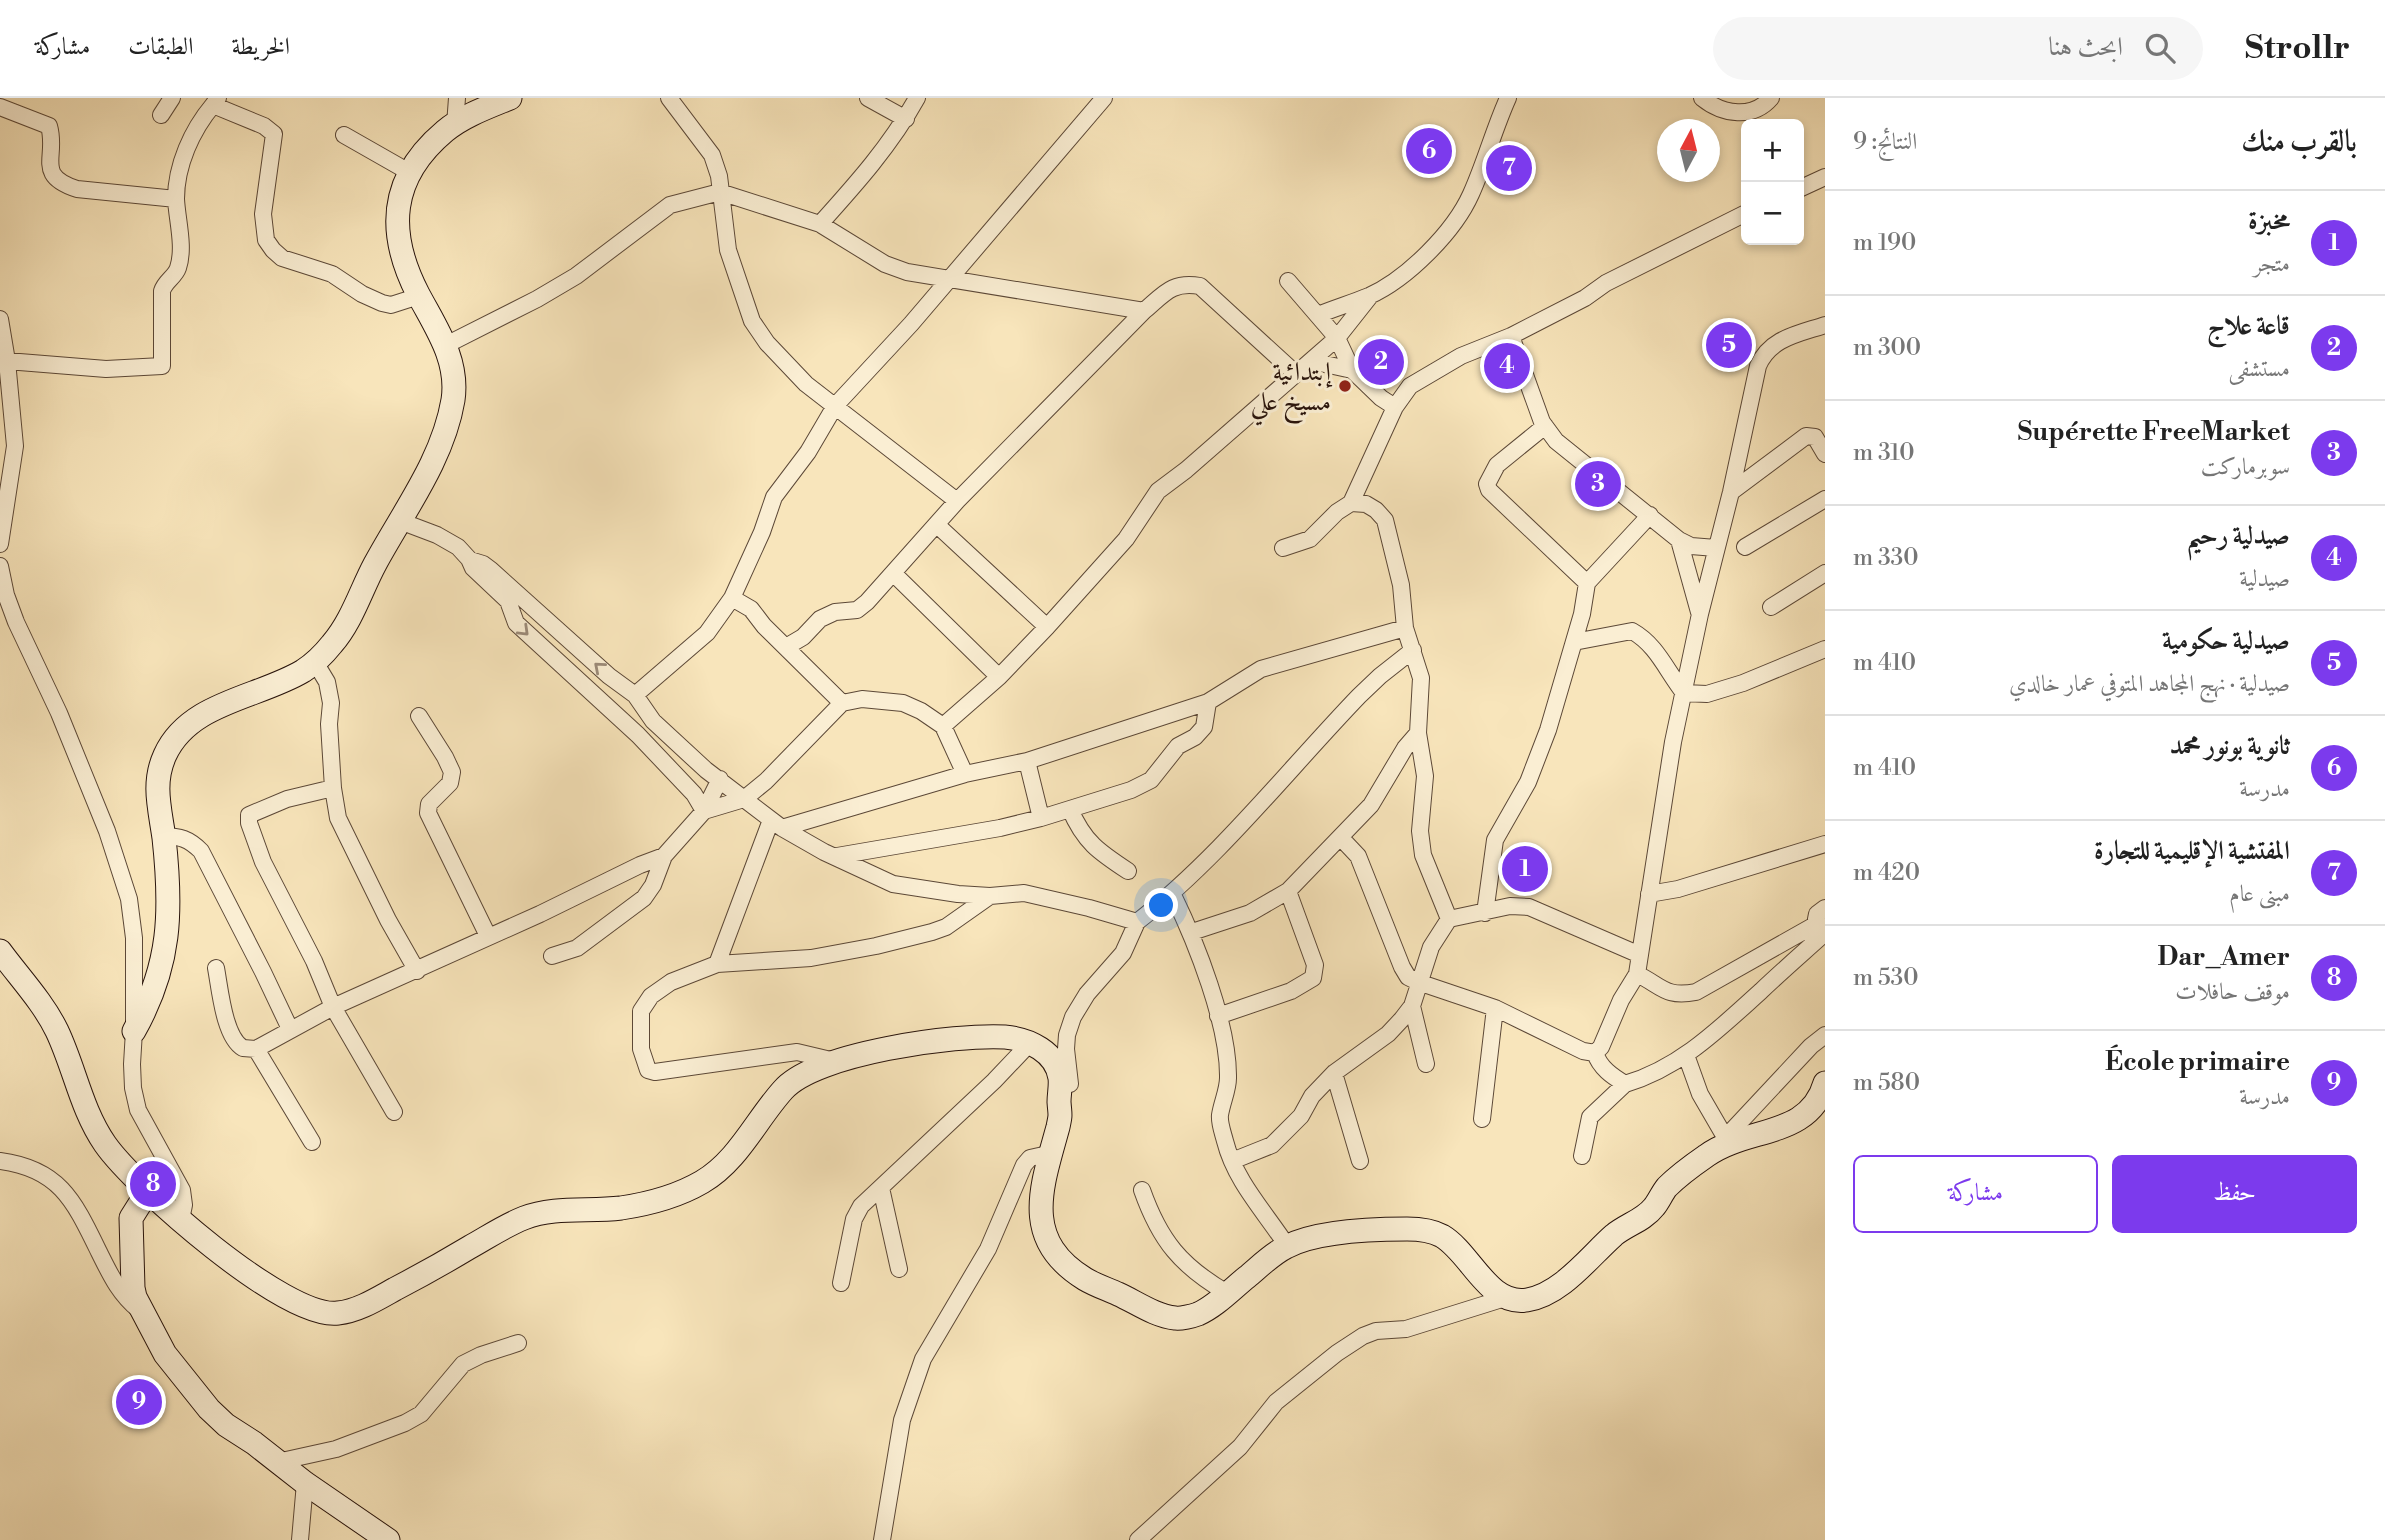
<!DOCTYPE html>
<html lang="ar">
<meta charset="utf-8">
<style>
:root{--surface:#fff;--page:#f6f6f6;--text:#222;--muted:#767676;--line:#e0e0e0;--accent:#7c3aed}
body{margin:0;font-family:"Libre Bodoni",Amiri,serif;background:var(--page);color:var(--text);direction:rtl}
.controls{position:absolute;right:21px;top:21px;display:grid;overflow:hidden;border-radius:10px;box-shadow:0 4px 10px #0003}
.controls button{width:63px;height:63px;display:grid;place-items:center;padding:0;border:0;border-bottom:2px solid var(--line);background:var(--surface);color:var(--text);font:35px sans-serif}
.compass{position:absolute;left:1657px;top:21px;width:63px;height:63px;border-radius:50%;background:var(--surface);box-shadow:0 4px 10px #0003;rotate:7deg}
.you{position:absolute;left:1162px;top:808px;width:24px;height:24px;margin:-18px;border:5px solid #fff;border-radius:50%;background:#1a73e8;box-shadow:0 0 0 10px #1a73e833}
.badge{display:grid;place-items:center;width:46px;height:46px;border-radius:50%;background:var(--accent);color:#fff;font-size:23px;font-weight:700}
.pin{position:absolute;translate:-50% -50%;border:4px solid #fff;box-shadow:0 2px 7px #0006}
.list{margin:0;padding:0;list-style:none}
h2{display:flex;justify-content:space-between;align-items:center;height:91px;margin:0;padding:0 28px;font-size:30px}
h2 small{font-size:23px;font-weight:400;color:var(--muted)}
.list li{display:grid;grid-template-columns:46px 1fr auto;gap:21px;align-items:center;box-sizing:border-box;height:105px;padding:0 28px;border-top:2px solid var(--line)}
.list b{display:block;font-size:26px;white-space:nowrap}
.list p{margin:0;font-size:23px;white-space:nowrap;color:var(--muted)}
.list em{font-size:23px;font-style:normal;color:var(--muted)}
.actions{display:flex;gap:14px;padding:21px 28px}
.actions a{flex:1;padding:16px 0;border:2px solid var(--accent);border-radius:10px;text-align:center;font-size:24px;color:var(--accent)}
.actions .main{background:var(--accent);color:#fff}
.icon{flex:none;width:38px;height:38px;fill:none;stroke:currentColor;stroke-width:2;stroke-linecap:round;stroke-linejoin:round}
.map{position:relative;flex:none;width:1825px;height:1442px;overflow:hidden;direction:ltr}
header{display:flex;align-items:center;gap:42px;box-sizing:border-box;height:98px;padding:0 35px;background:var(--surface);border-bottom:2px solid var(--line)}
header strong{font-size:33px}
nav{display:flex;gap:38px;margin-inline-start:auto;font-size:24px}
.search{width:490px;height:63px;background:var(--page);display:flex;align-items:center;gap:18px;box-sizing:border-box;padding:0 24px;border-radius:38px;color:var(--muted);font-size:26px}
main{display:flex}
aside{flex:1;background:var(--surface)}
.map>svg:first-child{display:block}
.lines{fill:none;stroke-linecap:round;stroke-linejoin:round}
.street-casing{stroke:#5c4837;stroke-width:18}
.secondary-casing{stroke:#28130b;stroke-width:25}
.street{stroke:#faeed3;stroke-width:16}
.secondary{stroke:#faeed3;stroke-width:23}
.oneway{stroke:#9c8b79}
.poi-dot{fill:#8f2418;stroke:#faeed3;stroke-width:2.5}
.labels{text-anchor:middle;stroke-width:6;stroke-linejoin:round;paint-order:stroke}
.poi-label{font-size:26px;fill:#28130b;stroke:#faeed3;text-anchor:end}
</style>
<header>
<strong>Strollr</strong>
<div class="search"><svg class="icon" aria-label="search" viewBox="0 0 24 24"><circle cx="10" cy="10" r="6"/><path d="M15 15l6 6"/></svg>ابحث هنا</div>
<nav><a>الخريطة</a><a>الطبقات</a><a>مشاركة</a></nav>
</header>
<main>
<aside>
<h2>بالقرب منك<small>النتائج: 9</small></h2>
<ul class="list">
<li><span class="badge">1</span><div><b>مخبزة</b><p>متجر</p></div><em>190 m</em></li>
<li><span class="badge">2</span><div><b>قاعة علاج</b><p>مستشفى</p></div><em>300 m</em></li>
<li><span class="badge">3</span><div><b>Supérette FreeMarket</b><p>سوبرماركت</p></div><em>310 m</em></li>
<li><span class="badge">4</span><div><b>صيدلية رحيم</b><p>صيدلية</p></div><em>330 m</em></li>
<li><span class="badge">5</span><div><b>صيدلية حكومية</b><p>صيدلية · نهج المجاهد المتوفي عمار خالدي</p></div><em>410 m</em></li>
<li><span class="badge">6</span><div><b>ثانوية بونور محمد</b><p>مدرسة</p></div><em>410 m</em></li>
<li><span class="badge">7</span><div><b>المفتشية الإقليمية للتجارة</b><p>مبنى عام</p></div><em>420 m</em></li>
<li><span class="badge">8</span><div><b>Dar_Amer</b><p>موقف حافلات</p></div><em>530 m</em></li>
<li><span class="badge">9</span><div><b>École primaire</b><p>مدرسة</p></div><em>580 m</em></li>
</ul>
<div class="actions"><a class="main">حفظ</a><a>مشاركة</a></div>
</aside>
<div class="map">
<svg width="1825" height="1442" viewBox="0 0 1825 1442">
<rect width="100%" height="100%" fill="#f8e5bb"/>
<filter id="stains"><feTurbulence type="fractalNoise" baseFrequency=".00286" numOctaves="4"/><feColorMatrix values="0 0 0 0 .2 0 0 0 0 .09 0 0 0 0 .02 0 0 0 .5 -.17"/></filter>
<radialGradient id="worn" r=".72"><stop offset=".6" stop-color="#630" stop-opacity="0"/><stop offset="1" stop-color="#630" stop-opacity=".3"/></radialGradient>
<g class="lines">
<g class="street-casing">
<path id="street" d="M218,0L213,7L264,28L274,36L263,116L266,142L273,152L282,160L332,176L362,196L382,205L391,207L419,198
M669,0L712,57L719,78L728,152L752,223L767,245L806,286L957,403
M868,0L906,21
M1702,0C1723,17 1753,21 1771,0
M0,9L49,28C58,59 34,77 77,91L176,101C176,67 192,32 213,7
M161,17L172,0
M455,27L457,0
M344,37L409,74
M1799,91L1825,79
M820,126C856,86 891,47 917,0
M1371,197L1337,240L1352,272L1381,300L1395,309L1410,288L1461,258L1511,238L1585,200L1606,185L1746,115
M1318,217C1335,210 1352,205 1369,198C1407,181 1454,134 1471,96C1485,65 1494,31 1508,0
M0,221L7,263L15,348L0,446
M1825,227C1798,236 1770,240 1758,268L1731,394L1700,516L1673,644L1637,876C1662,888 1665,900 1696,894L1813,828L1820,826L1825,829
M1511,238L1542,324L1556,343L1679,442L1691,448L1716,450
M446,247L537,201L576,178L670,107L720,94L820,126L885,166L907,174L1144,213
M7,263L106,271L162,268V193C165,183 175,179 178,170C185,149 177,122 176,101
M1311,263L1352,272
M1545,328L1497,367L1487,386L1489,392L1587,485
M1731,394L1806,338L1815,339L1825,356
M400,423L437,437L458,449L469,461L473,470L508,503L516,525L638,637L694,696L704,713L744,701L766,683L842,605L862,601L903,605L921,613L943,628L999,579L1047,529L1126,441L1158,393L1186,372L1337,240L1288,183
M937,427L1047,529
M1679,442L1699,514
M1745,449L1825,401
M1283,450L1310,441L1337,414L1351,405L1395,309
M470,462L483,466L491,472L609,578L635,597L653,623L706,672L782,730L824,754L893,786L958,796L990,798L1024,795L1089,810L1137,824L1123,855L1087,896L1073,919L1067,937L1066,951L1070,986
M0,468L6,497L16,524L59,615L107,733L129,801L134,840V933L132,966L133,990L138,1012L182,1092L184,1107L181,1122
M893,475L999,579
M732,500L762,434L774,399L808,354L835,308L911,226L1104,0
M1771,509L1825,475
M1574,544L1632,533C1657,547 1666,572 1684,595L1707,596L1743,585L1825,551
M786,549L803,539L820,521L835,514L857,512L867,504L957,403L1144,213C1164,196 1172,183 1200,188L1296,276
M315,564L327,584L331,605L329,626L333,690L338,720L388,822L417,873
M635,597L707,535L732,500L751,511L764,528L842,605
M419,618L445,659L452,674L450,685L429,706L428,715L488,838
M965,676L1027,663L1208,604L1261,571L1405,530
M333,690L287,701L249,717V725L263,764L314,863L333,909L394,1014
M1070,711C1084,744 1099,754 1128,773
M1041,720L1131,692L1151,682L1178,648L1195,639L1204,629L1208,604
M782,730L965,676L943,628
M163,738C180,738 189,741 201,753L263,874L290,931
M1341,740L1358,758L1402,869L1408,879L1418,884L1495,910L1583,953L1595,955L1601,949L1621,902L1637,876
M837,758L1000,730L1041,720L1027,663
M1649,796L1678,791L1825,746
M1173,797C1196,844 1229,927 1228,980C1228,992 1222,1004 1220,1017C1219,1025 1223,1035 1225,1043C1235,1083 1265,1114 1287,1148
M1485,815L1495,742L1528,684L1548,632L1582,516L1587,485L1650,417
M1449,821L1510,808L1529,809L1640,857
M1137,824C1220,759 1286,674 1359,598L1380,578L1413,552
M1820,826L1816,821L1817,816L1825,810
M1192,834L1250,815L1288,793L1371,707L1405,650L1418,635
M552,858L577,850L644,800L653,787L664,758
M717,866L771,722
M216,870C220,891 224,939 243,950L256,951L333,909L540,816L640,767L664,758L704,713L720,681
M1412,908L1426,966
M1218,918L1291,893L1313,880L1315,867L1288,793
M256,951L312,1044
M1595,955C1600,970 1612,978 1625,986C1680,970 1720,930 1761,893C1782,873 1804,854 1825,835
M1686,957L1700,996L1729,1046
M835,963L797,954L655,974L648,972L641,951V913L651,898L671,884L717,866L811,860L876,848L932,834L946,829L990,798
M1334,975L1360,1063
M1482,1021L1495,910
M1726,1039L1811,948L1825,937
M1582,1058L1590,1019L1625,986
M0,1063C60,1071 74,1103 99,1154C110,1176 119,1196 139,1212
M1232,1063L1272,1047L1301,1018L1312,998L1334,975L1388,936L1402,921L1412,908L1431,849L1449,821L1423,757L1420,733L1425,678L1418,635L1421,580L1405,530L1401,487L1385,422L1376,412L1366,406L1351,405
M881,1090L899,1171
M1142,1092C1160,1143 1181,1168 1227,1195
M841,1185L854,1121L861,1108L994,983L1031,944
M277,1364L336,1351L405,1325L421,1316L463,1266L481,1257L518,1245
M300,1442L305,1385
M882,1442L902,1322L923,1261L988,1151L1024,1067L1030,1060L1048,1056
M1138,1442L1240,1349L1276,1304L1337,1255L1363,1238L1376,1233L1406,1231L1505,1200"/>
</g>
<g class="secondary-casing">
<path id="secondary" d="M0,853C19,879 43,904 57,933C75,971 81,1011 105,1046C135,1089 286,1222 338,1215C358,1213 377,1201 395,1191C420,1178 445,1164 470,1149C488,1139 504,1128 524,1120C554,1108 589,1114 621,1110C648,1106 678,1098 702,1084C738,1063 756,1022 783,992C815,955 956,936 1005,939C1029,941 1056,954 1060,980C1061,988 1059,996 1059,1004C1060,1018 1061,1015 1058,1029C1042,1088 1020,1141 1085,1181C1095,1187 1107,1191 1118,1196C1136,1204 1155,1218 1175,1220C1180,1221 1193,1218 1198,1216C1216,1208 1232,1191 1247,1179C1259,1169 1272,1156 1286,1149C1316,1133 1373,1131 1407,1131C1419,1131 1431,1132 1442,1138C1471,1155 1488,1208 1527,1202C1562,1196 1589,1159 1614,1137C1626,1127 1644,1122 1654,1109C1659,1103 1662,1095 1667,1089C1678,1078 1693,1067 1706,1058C1747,1028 1809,1041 1825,985
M134,933C171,867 172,813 164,740C160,711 152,685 165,657C189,604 258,600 303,573C314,566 324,556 332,546C352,523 361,492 375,466C403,414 443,362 453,302C459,262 436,230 418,196C386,134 389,80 445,33C463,18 488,9 510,0
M148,1093L131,1120L133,1190L135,1199L165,1256L209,1311L226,1327L254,1345L305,1385L388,1442"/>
</g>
<use href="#street" class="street"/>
<use href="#secondary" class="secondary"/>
</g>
<defs><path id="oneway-chevron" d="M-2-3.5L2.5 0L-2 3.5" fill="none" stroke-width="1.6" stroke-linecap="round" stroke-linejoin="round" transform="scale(1.75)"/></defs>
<g class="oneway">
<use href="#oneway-chevron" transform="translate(524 533) rotate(44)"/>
<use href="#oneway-chevron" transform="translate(599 569) rotate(-139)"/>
</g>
<circle class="poi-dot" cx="1345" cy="288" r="7"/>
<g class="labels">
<g class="poi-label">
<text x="1331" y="282">إبتدائية<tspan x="1331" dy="30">مسيخ علي</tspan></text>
</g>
</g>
<rect width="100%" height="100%" filter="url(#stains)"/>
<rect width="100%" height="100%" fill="url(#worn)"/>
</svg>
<div class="controls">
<button>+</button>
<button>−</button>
</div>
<svg class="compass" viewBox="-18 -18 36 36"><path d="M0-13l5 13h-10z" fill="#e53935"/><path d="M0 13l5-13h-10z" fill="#767676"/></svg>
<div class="you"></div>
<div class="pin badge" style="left:1525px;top:771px">1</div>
<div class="pin badge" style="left:1381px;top:264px">2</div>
<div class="pin badge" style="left:1598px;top:386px">3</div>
<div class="pin badge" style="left:1507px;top:268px">4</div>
<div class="pin badge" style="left:1729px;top:247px">5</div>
<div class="pin badge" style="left:1429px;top:53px">6</div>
<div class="pin badge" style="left:1509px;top:70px">7</div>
<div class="pin badge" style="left:153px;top:1086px">8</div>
<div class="pin badge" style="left:139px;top:1304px">9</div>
</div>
</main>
